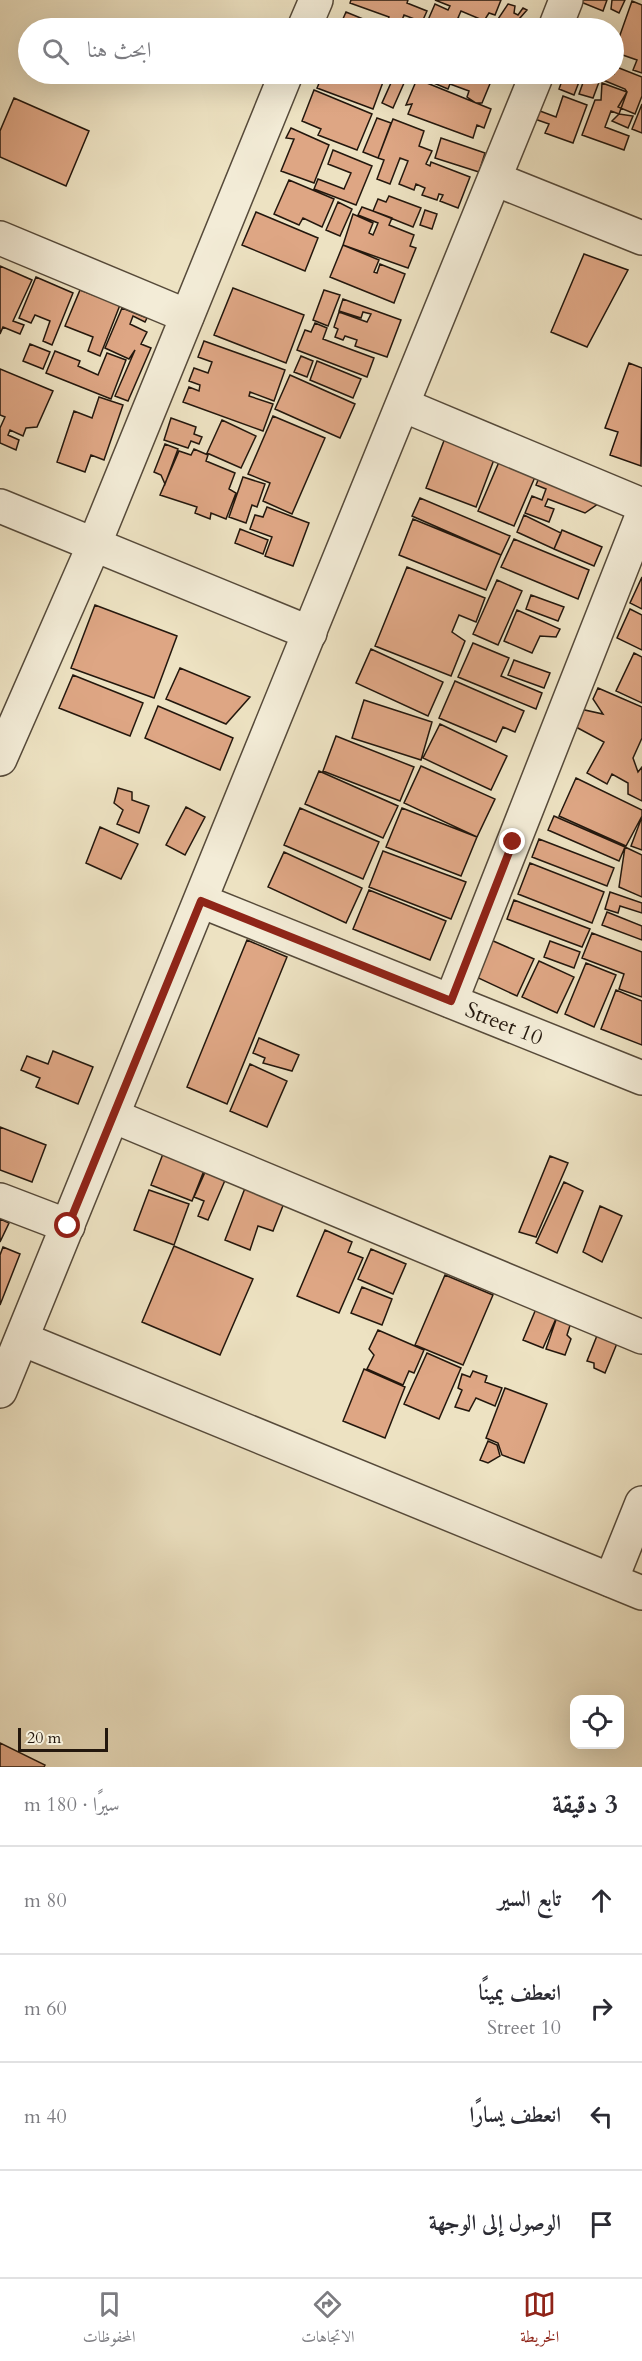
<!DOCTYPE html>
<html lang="ar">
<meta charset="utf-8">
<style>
:root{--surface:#fff;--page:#f7f7f7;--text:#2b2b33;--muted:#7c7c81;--line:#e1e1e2;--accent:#8f2418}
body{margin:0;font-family:Cardo,Amiri,serif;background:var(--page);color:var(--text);direction:rtl}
.controls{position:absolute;right:18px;bottom:18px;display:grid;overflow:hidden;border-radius:12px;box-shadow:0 6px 24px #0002}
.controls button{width:54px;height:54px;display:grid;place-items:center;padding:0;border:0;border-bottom:2px solid var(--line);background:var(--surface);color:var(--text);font:30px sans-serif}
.scale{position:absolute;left:18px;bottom:15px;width:90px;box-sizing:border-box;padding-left:6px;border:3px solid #23170d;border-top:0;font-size:16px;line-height:21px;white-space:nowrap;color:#23170d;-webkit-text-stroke:4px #f3ecd7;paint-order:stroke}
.stop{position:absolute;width:18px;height:18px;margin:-14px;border:4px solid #8f2418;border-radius:50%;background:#fff}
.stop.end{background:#8f2418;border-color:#fff;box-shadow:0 2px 6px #0008}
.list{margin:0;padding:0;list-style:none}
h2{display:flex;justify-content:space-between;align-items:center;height:78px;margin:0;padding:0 24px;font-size:26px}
h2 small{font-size:20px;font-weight:400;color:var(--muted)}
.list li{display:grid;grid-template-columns:39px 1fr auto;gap:18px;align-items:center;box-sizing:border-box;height:108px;padding:0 24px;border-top:2px solid var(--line)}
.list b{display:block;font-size:22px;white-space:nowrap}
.list p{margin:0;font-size:20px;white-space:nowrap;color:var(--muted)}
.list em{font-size:20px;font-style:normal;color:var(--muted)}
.icon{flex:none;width:33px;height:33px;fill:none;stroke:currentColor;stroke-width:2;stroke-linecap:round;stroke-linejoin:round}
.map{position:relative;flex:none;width:642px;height:1767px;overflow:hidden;direction:ltr}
.search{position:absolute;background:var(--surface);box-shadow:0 6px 24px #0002;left:18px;right:18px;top:18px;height:66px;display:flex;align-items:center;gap:15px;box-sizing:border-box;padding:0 21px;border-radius:33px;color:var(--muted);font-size:22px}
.sheet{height:510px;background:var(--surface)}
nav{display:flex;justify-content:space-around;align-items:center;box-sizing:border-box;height:84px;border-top:2px solid var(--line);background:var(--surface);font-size:16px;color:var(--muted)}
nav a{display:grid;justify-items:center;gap:3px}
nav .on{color:var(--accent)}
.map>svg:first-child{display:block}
.building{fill:#dea684;stroke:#23170d;stroke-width:1.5}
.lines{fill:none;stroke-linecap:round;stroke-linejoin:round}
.minor-casing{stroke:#564a3a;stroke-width:36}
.minor{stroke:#f3ecd7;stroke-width:33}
.route{stroke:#8f2418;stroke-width:8}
.labels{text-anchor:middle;stroke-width:6;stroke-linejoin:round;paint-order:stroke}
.street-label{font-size:22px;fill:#23170d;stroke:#f3ecd7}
</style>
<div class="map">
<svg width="642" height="1767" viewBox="0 0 642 1767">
<rect width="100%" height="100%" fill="#ede2c2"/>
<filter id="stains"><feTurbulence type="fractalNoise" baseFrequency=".00333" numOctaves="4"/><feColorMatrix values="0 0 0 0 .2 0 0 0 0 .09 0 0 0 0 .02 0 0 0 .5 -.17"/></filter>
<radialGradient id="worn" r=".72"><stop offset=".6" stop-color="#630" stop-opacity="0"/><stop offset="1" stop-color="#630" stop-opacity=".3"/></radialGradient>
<path class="building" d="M351,0H408L407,3L427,11L422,22L404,15L399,28L387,23L389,17L350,3Z
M435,0H501L495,15L489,13L480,27V19L461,11L458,18L477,28H428L425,27L435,4L448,10L450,6Z
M576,0H607L603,11Z
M612,0H625L619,13L611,9Z
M632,1L642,5V73L633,70L637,60L614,52Z
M508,4L515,6L514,13L518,15L523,8L527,10L520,18L525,22L524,28H514L517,21L510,20L505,28L494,25Z
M346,12L385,28H339Z
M614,66L642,77V96L635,114L618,107L627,92L625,89L603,80L606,74H614Z
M323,74H386L373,109L317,88Z
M395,74H408L393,108L382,103Z
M412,74H494L482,103H476L467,97L469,91L450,84L448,89Z
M551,74H582L574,95L559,89L563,78Z
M585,77L599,82L593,98L579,94Z
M417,79L491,109L484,128L477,125L473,138L408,114L412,104L406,105Z
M602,83L627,92L619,114L611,111L605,127L629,136L624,150L582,135L595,100H601Z
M314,90L372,114L357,150L318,135L321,129L302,121Z
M563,96L587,105L573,143L545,133L549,124L529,117L532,108L556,117Z
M14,98L89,131L66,186L0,157V131Z
M642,104V133L632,129Z
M619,114L633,116L628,128L612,121Z
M377,118L391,123L378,158L363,152Z
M393,119L424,131L419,146L432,151L426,164L430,166L431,162L470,177L458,208L440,201L443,195L439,194L437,200L422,195L425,188L416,184L414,190L399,184L408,161L400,158L390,184L377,179L384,160L378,158Z
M291,128L329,145L314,183L281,171L294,139L286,138Z
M441,138L485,153L479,172L435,158Z
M333,150L372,166L356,205L314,189L318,179L344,189L351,173L328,164Z
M289,180L334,199L322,227L303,218L299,225L274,214Z
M389,196L421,208L413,227L373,211L378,199L386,202Z
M338,202L352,209L340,236L326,230Z
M362,207L392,218L389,225L414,235L410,246L416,248L408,268L343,245L353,214L373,223L369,233L373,235L378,223L358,215Z
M425,210L437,214L432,229L420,225Z
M256,212L318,238L305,271L242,245Z
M343,245L379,260L374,272L377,273L380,264L405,274L394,303L330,277Z
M584,254L628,270L587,347L551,332Z
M0,266L32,280L13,321L24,325L20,334L3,327L0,334Z
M36,277L73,293L52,345L43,341L50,321L35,315L31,323L19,318Z
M233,288L304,315L286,363L214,335Z
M80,290L120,305L100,356L88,351L93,337L65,326Z
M324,290L340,295L328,326L313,320Z
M343,299L401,320L387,357L355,346L357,340L345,336L343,340L335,337L338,329L334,327L339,312L367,322L371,314L363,312L361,318L339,311Z
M122,308L147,318L145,322L133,316L130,324L147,332L141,344L151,348L128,401L115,396L135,350L129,359L105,348Z
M315,323L327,328L323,339L374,358L367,377L297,350L305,330L311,332Z
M204,341L285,370L274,401L250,392L249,396L273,404L263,431L183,402L189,387L199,391L200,385L189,381L194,368L208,373L212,362L198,357Z
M30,344L50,352L43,369L23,361Z
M55,351L80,361L78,366L98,375L107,353L126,360L111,399L46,373Z
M301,356L313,361L307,377L294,372Z
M317,361L361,379L353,398L310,380Z
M629,363L642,368L641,466L610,455L618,432L605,428Z
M0,369L53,391L37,427L26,428L23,436L10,430L8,435L19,440L16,450L0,443V428L5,417L0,415Z
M290,375L355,404L340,438L275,409Z
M99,397L123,405L104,460L91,455L85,472L57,462L74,411L92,418Z
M273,416L325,438L292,514L263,501L270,483L248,474Z
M171,418L196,427L194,434L202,437L199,444L191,441L188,448L164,440Z
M222,420L256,436L241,468L207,453Z
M445,438L495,457L476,507L426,488Z
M165,444L178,449L165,484L161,475L154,472Z
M194,449L208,455L206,461L235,473L229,489L236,493L226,519L211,513L210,519L195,513L197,507L160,495L179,451L191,455Z
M499,462L535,477L514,526L478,511Z
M541,473L605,499L585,513L548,499L545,506L554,509L549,522L525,513L532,496L542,500L546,489L536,485Z
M243,477L265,484L257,507L252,505L246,523L229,517Z
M420,498L510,536L501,555L412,516Z
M267,507L309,523L293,566L265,556L272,537L250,529L255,515L263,517Z
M524,515L561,533L554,549L517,532Z
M413,519L501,555L486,590L399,555Z
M240,529L268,540L263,554L235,543Z
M562,530L602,547L594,566L554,549Z
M514,539L589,570L578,599L501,567Z
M407,567L485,598L476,622L459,615L452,632L465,641L451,676L375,646Z
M642,577V609L630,603Z
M497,580L522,591L498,645L473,634Z
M531,595L564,607L558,621L526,609Z
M95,605L177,636L154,698L71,668Z
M630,609L642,615V650L617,638Z
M517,610L560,629L556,637L540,636L532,653L504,641Z
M473,643L509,658L501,676L542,693L536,709L458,677Z
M371,649L443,682L428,716L356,683Z
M634,653L642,657V703L616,691Z
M514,660L550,673L544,688L508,675Z
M180,668L250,697L226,724L166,699Z
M73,675L143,703L130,736L59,708Z
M455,681L524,711L515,732L503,727L496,742L439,718Z
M598,688L642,707V738L633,758L638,772L642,767V801L628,794V783L612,774L607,784L587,773L604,742L576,727L580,709L603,714L593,699Z
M364,700L432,722L421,760L352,738Z
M158,706L233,738L220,770L145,738Z
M440,724L507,756L491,790L423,758Z
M336,736L414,767L400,801L323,771Z
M421,766L495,799L477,837L404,803Z
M319,771L398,806L383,838L305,804Z
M576,778L642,810V816L626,846L559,816Z
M118,788L132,792V800L149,806L139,833L117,824L123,810L114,803Z
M186,807L205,817L185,855L166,845Z
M300,808L379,842L363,879L284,845Z
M402,808L477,837L461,876L386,847Z
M554,816L625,847L619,861L548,830Z
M642,817V850L631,846Z
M100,827L138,844L121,879L86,863Z
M539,839L614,868L607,886L532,857Z
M625,847L642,855V897L619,887Z
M383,851L466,882L451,919L369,887Z
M284,852L362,888L346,923L268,887Z
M530,863L604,892L592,923L518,894Z
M369,890L446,921L430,960L353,929Z
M610,892L642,903V913L620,906L618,913L605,909Z
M514,900L590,929L582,947L507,919Z
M607,912L642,926V940L602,925Z
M592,933L642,952V997L619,989L624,974L582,958Z
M247,940L287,957L227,1104L187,1087Z
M491,940L534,959L517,996L474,976Z
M550,941L580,952L574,968L544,957Z
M539,961L574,977L557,1013L522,997Z
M586,963L616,975L594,1027L565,1014Z
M616,990L642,1001V1045L601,1029Z
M259,1038L299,1055L292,1071L263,1063L265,1058L253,1053Z
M53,1051L93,1067L78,1104L36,1087L40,1078L21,1070L27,1056L48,1064Z
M250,1064L287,1081L267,1127L230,1111Z
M0,1127L46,1145L32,1182L0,1170Z
M166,1146L207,1163L192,1201L151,1185Z
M550,1156L568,1163L536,1237L519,1232Z
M206,1170L226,1178L208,1220L198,1216L204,1201L194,1197Z
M564,1182L583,1191L557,1253L536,1243Z
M247,1183L286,1198L273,1231L258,1226L250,1250L225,1240Z
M149,1190L189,1204L174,1245L134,1230Z
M600,1206L622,1216L602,1262L583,1252Z
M0,1219L9,1223L0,1242Z
M325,1230L352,1242L348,1252L363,1258L339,1313L297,1296Z
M174,1246L253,1279L220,1355L142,1322Z
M3,1247L20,1254L0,1305V1255Z
M371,1249L406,1264L393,1294L358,1279Z
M445,1275L493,1295L463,1365L415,1345Z
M362,1287L392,1299L382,1325L351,1313Z
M538,1304L558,1314L543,1348L523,1340Z
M558,1314L572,1319L567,1335L571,1339L565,1355L546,1349Z
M600,1328L620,1336L605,1373L594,1368V1363L587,1361Z
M378,1330L424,1350L414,1373L409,1371L403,1385L367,1369L374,1355L369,1349Z
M427,1353L461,1368L439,1419L404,1404Z
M364,1369L405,1387L385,1438L343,1421Z
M473,1371L487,1376L485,1382L502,1388L495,1406L476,1398L469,1411L455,1407L462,1390L458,1388L462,1374L470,1377Z
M505,1388L547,1404L524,1463L502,1455L498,1443L486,1438Z
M488,1441L497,1445L500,1456L488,1463L480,1460Z
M0,1743L45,1765L44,1767H0Z"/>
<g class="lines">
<g class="minor-casing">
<g id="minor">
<path d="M304,28L316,0"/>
<path d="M555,28L566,0"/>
<path d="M495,179L642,238"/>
<path d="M0,238L187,316"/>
<path d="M403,405L642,505"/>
<path d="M0,506L310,633"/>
<path d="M0,759L94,545L286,74"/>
<path id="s1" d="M201,901L642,1078"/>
<path d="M451,1001L642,516"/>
<path d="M113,1116L642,1337"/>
<path d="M0,1200L68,1226"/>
<path d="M22,1339L642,1593"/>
<path d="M0,1391L537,74"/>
<path d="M611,1580L642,1503"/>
</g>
</g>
<use href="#minor" class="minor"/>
</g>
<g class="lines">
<path class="route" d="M68,1226L201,901L451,1001L513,842"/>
</g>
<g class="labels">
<g class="street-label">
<text dy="8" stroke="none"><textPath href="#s1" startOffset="327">Street 10</textPath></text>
</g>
</g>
<rect width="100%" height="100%" filter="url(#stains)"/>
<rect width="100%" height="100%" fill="url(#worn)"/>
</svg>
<div class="controls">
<button><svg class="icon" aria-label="locate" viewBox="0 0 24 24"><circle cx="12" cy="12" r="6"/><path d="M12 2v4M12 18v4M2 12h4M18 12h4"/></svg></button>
</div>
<div class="scale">20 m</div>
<div class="stop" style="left:68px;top:1226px"></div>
<div class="stop end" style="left:513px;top:842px"></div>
<div class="search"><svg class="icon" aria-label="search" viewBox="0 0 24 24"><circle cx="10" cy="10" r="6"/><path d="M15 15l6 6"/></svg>ابحث هنا</div>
</div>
<section class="sheet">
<h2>3 دقيقة<small>سيرًا · 180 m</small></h2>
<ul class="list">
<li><svg class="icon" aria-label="ahead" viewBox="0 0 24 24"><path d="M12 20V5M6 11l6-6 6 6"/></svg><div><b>تابع السير</b></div><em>80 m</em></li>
<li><svg class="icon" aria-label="right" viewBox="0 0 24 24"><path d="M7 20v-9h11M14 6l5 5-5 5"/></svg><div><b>انعطف يمينًا</b><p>Street 10</p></div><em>60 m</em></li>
<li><svg class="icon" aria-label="left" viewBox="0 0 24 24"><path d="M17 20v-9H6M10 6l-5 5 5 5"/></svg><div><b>انعطف يسارًا</b></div><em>40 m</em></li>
<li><svg class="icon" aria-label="arrive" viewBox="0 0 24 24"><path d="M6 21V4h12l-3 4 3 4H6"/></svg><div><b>الوصول إلى الوجهة</b></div></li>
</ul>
</section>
<nav>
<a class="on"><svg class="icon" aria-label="map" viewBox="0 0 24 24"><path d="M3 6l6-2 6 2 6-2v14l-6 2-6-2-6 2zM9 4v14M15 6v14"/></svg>الخريطة</a>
<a><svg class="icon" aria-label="directions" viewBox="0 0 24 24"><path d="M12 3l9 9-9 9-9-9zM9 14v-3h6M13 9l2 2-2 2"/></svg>الاتجاهات</a>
<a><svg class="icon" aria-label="saved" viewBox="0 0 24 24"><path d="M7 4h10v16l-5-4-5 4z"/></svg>المحفوظات</a>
</nav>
